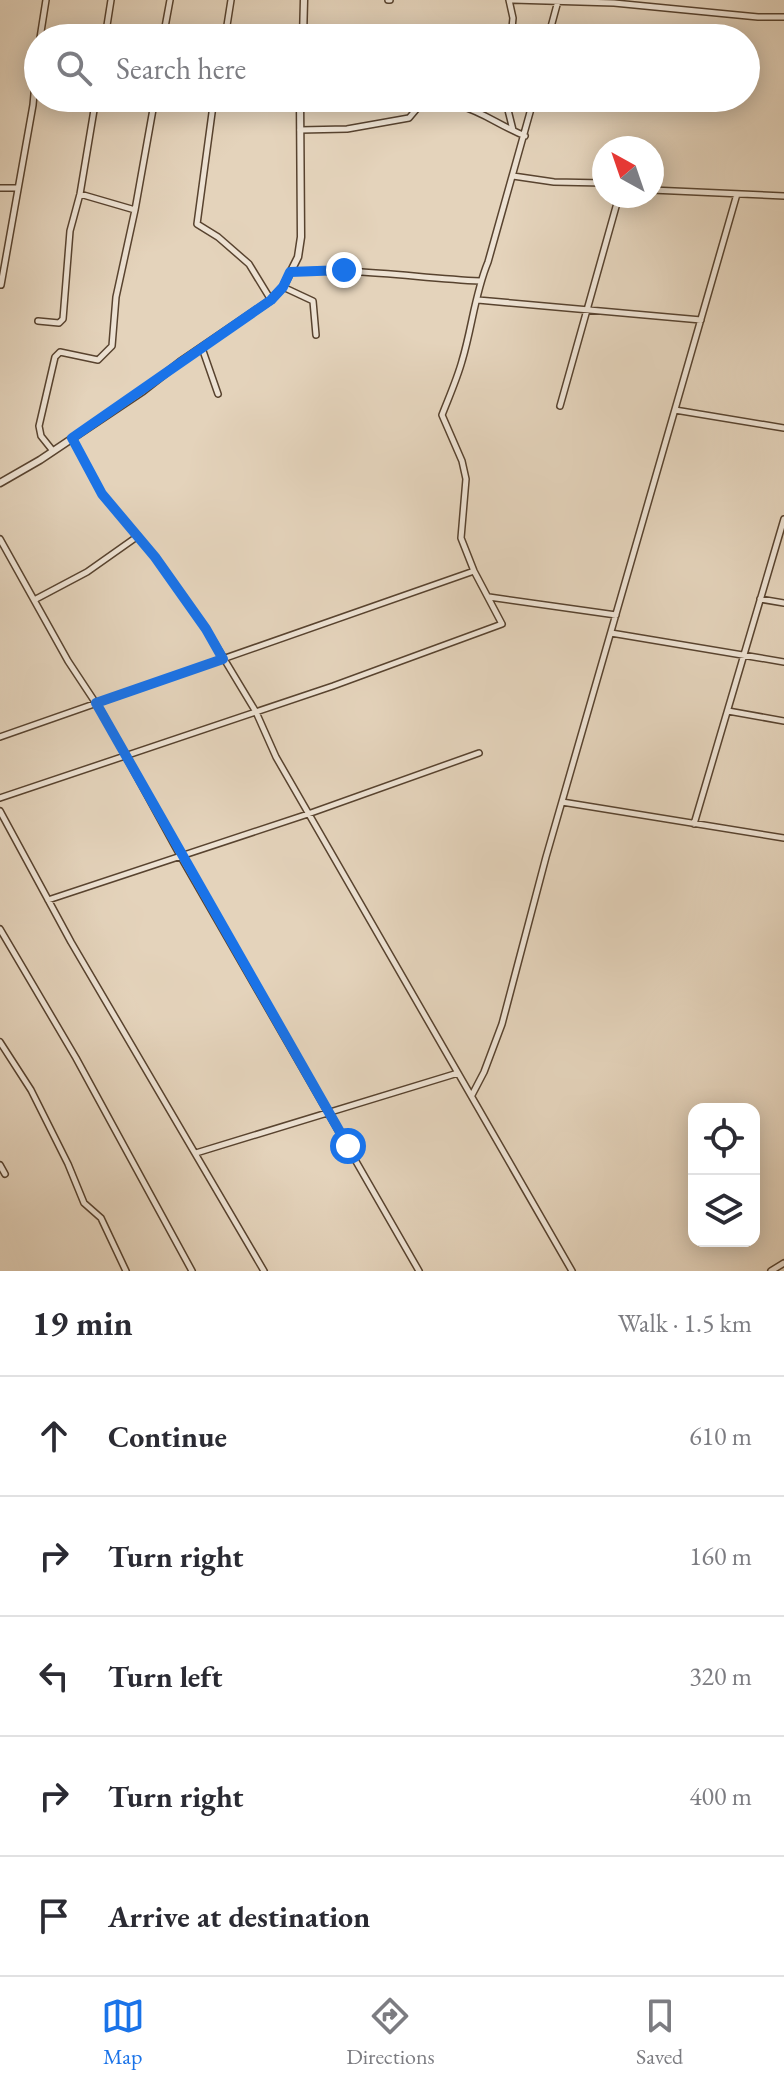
<!DOCTYPE html>
<meta charset="utf-8">
<style>
:root{--surface:#fff;--page:#f2f2f3;--text:#2b2b33;--muted:#7c7c81;--line:#e1e1e2;--accent:#1a73e8}
body{margin:0;font-family:"EB Garamond",serif;background:var(--page);color:var(--text)}
.controls{position:absolute;right:24px;bottom:24px;display:grid;overflow:hidden;border-radius:16px;box-shadow:0 4px 20px #0003}
.controls button{width:72px;height:72px;display:grid;place-items:center;padding:0;border:0;border-bottom:2px solid var(--line);background:var(--surface);color:var(--text);font:40px sans-serif}
.compass{position:absolute;left:592px;top:136px;width:72px;height:72px;border-radius:50%;background:var(--surface);box-shadow:0 4px 20px #0003;rotate:320deg}
.stop{position:absolute;width:24px;height:24px;margin:-18px;border:6px solid #1a73e8;border-radius:50%;background:#fff}
.stop.end{background:#1a73e8;border-color:#fff;box-shadow:0 2px 8px #0008}
.list{margin:0;padding:0;list-style:none}
h2{display:flex;justify-content:space-between;align-items:center;height:104px;margin:0;padding:0 32px;font-size:34px}
h2 small{font-size:26px;font-weight:400;color:var(--muted)}
.list li{display:grid;grid-template-columns:52px 1fr auto;gap:24px;align-items:center;box-sizing:border-box;height:120px;padding:0 32px;border-top:2px solid var(--line)}
.list b{display:block;font-size:30px;white-space:nowrap}
.list em{font-size:26px;font-style:normal;color:var(--muted)}
.icon{flex:none;width:44px;height:44px;fill:none;stroke:currentColor;stroke-width:2;stroke-linecap:round;stroke-linejoin:round}
.map{position:relative;flex:none;width:784px;height:1271px;overflow:hidden}
.search{position:absolute;background:var(--surface);box-shadow:0 4px 20px #0003;left:24px;right:24px;top:24px;height:88px;display:flex;align-items:center;gap:20px;box-sizing:border-box;padding:0 28px;border-radius:44px;color:var(--muted);font-size:30px}
.sheet{height:704px;background:var(--surface)}
nav{display:flex;justify-content:space-around;align-items:center;box-sizing:border-box;height:112px;border-top:2px solid var(--line);background:var(--surface);font-size:22px;color:var(--muted)}
nav a{display:grid;justify-items:center;gap:4px}
nav .on{color:var(--accent)}
.map>svg:first-child{display:block}
.lines{fill:none;stroke-linecap:round;stroke-linejoin:round}
.minor-casing{stroke:#58432f;stroke-width:8}
.tertiary-casing{stroke:#58432f;stroke-width:9}
.minor{stroke:#ede2d3;stroke-width:5}
.tertiary{stroke:#ede2d3;stroke-width:6}
.route{stroke:#1a73e8;stroke-width:10}
</style>
<div class="map">
<svg width="784" height="1271" viewBox="0 0 784 1271">
<rect width="100%" height="100%" fill="#e4d3bb"/>
<filter id="stains"><feTurbulence type="fractalNoise" baseFrequency=".0025" numOctaves="4"/><feColorMatrix values="0 0 0 0 .2 0 0 0 0 .09 0 0 0 0 .02 0 0 0 .5 -.17"/></filter>
<radialGradient id="worn" r=".72"><stop offset=".6" stop-color="#630" stop-opacity="0"/><stop offset="1" stop-color="#630" stop-opacity=".3"/></radialGradient>
<g class="lines">
<g class="minor-casing">
<path id="minor" d="M388,0H390
M509,0L513,18L511,38
M513,0L614,3L758,17H784
M303,32L330,38
M40,38L46,0
M105,38L111,0
M163,38L170,0
M225,38L231,0
M548,38L558,1
M214,98L197,224L218,237L249,264L271,300
M505,98L513,130
M300,130L347,129L409,118L420,105C468,97 484,119 525,136
M513,176L554,182L604,183
M0,188H17
M652,190L784,196
M80,194L135,210L155,98
M290,272C354,267 416,278 480,281
M1,285L33,105L38,50
M283,287L313,301L316,335
M478,300L701,320
M38,321L59,323L63,319L70,231L80,194L96,98
M202,348L218,394
M560,406L619,196
M675,410L784,428
M72,438L102,494L155,557L206,629L256,712L276,757L572,1271
M53,451L41,436L39,426L55,357L60,352L98,360L112,346L116,297L135,210
M0,539L68,661L101,711L181,857L419,1271
M489,597L616,615
M36,599L87,572L138,536
M760,599L784,603
M611,633L784,662
M728,711L784,721
M0,737L474,571
M0,798L333,686L502,624L474,571L461,538L466,479L462,461L442,415C449,397 457,379 462,361C472,328 475,293 488,262L534,98
M562,802L784,838
M0,811L71,942L264,1271
M694,824L784,519
M48,900L308,814L479,753
M0,929L76,1058L192,1271
M0,1042L31,1090L68,1164L84,1203L101,1218L126,1271
M472,1095L484,1072L502,1024L546,857L737,194
M196,1153L458,1073
M0,1165L5,1174
M771,1271L784,1263"/>
</g>
<g class="tertiary-casing">
<path id="tertiary" d="M303,38L304,0
M0,483L40,460L143,391L180,362L271,300L283,287L298,257L301,237L300,98"/>
</g>
<use href="#minor" class="minor"/>
<use href="#tertiary" class="tertiary"/>
</g>
<g class="lines">
<path class="route" d="M344,270L290,272L283,287L271,300L72,438L102,494L155,557L206,629L223,659L96,703L348,1146"/>
</g>
<rect width="100%" height="100%" filter="url(#stains)"/>
<rect width="100%" height="100%" fill="url(#worn)"/>
</svg>
<div class="controls">
<button><svg class="icon" aria-label="locate" viewBox="0 0 24 24"><circle cx="12" cy="12" r="6"/><path d="M12 2v4M12 18v4M2 12h4M18 12h4"/></svg></button>
<button><svg class="icon" aria-label="layers" viewBox="0 0 24 24"><path d="M12 4l9 5-9 5-9-5zM3 14l9 5 9-5"/></svg></button>
</div>
<svg class="compass" viewBox="-18 -18 36 36"><path d="M0-13l5 13h-10z" fill="#e53935"/><path d="M0 13l5-13h-10z" fill="#7c7c81"/></svg>
<div class="stop" style="left:348px;top:1146px"></div>
<div class="stop end" style="left:344px;top:270px"></div>
<div class="search"><svg class="icon" aria-label="search" viewBox="0 0 24 24"><circle cx="10" cy="10" r="6"/><path d="M15 15l6 6"/></svg>Search here</div>
</div>
<section class="sheet">
<h2>19 min<small>Walk · 1.5 km</small></h2>
<ul class="list">
<li><svg class="icon" aria-label="ahead" viewBox="0 0 24 24"><path d="M12 20V5M6 11l6-6 6 6"/></svg><div><b>Continue</b></div><em>610 m</em></li>
<li><svg class="icon" aria-label="right" viewBox="0 0 24 24"><path d="M7 20v-9h11M14 6l5 5-5 5"/></svg><div><b>Turn right</b></div><em>160 m</em></li>
<li><svg class="icon" aria-label="left" viewBox="0 0 24 24"><path d="M17 20v-9H6M10 6l-5 5 5 5"/></svg><div><b>Turn left</b></div><em>320 m</em></li>
<li><svg class="icon" aria-label="right" viewBox="0 0 24 24"><path d="M7 20v-9h11M14 6l5 5-5 5"/></svg><div><b>Turn right</b></div><em>400 m</em></li>
<li><svg class="icon" aria-label="arrive" viewBox="0 0 24 24"><path d="M6 21V4h12l-3 4 3 4H6"/></svg><div><b>Arrive at destination</b></div></li>
</ul>
</section>
<nav>
<a class="on"><svg class="icon" aria-label="map" viewBox="0 0 24 24"><path d="M3 6l6-2 6 2 6-2v14l-6 2-6-2-6 2zM9 4v14M15 6v14"/></svg>Map</a>
<a><svg class="icon" aria-label="directions" viewBox="0 0 24 24"><path d="M12 3l9 9-9 9-9-9zM9 14v-3h6M13 9l2 2-2 2"/></svg>Directions</a>
<a><svg class="icon" aria-label="saved" viewBox="0 0 24 24"><path d="M7 4h10v16l-5-4-5 4z"/></svg>Saved</a>
</nav>
